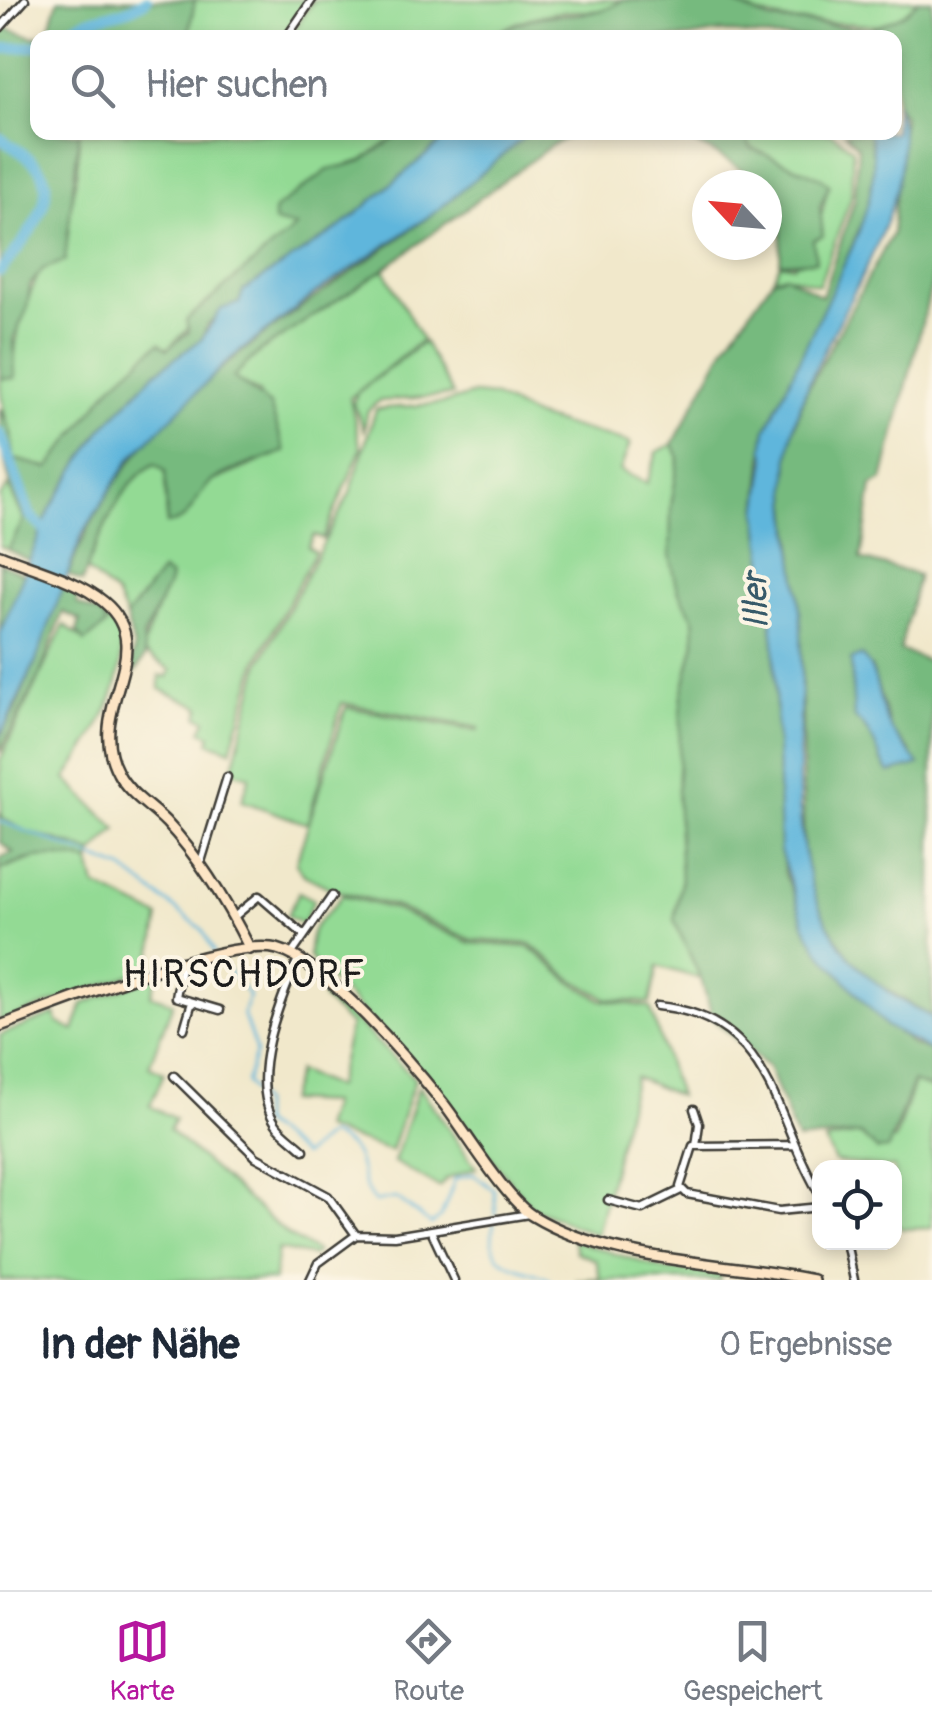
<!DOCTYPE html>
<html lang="de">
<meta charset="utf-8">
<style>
:root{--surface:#fff;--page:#f6f6f7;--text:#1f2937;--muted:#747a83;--line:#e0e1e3;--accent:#b5179e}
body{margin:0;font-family:Pangolin,sans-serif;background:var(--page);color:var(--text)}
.controls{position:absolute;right:30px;bottom:30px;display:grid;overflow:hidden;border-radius:20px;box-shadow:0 5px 15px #0003}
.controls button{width:90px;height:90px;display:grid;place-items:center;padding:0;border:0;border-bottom:2px solid var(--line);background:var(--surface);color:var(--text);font:50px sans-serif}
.compass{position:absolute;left:692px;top:170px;width:90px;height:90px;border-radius:50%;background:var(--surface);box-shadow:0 5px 15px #0003;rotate:296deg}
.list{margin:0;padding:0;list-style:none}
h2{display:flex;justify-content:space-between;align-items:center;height:130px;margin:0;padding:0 40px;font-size:42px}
h2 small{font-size:32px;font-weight:400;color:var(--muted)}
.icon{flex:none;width:55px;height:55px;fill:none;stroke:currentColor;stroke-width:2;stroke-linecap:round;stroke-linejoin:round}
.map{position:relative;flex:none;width:932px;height:1280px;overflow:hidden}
.search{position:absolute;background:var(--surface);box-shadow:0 5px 15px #0003;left:30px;right:30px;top:30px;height:110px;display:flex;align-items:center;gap:25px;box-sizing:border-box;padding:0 35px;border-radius:20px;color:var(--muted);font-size:38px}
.sheet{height:310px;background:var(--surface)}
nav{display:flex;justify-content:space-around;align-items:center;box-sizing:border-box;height:140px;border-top:2px solid var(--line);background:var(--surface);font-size:28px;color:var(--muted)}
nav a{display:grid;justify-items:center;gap:5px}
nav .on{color:var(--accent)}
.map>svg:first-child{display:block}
.green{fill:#93da94;stroke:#587b58;stroke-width:2.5}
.forest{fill:#76ba7e;stroke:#496b4d;stroke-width:2.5;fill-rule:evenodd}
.water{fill:#5fb6dc;stroke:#3e697c;stroke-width:2.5}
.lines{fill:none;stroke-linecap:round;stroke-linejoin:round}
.stream{stroke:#5fb6dc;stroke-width:2.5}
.river{stroke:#5fb6dc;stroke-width:11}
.street-casing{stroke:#3c3b36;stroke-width:11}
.secondary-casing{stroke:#3c3b36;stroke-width:14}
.street{stroke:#fff;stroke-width:6}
.secondary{stroke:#fde5c5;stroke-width:9}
.labels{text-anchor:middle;stroke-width:8;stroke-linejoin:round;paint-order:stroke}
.water-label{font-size:35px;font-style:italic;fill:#375a69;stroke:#fcf5e5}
.quarter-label{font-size:38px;letter-spacing:2.5px;fill:#1c1c1c;stroke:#fcf5e5}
</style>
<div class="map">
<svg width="932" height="1280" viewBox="0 0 932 1280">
<rect width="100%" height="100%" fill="#fcf5e5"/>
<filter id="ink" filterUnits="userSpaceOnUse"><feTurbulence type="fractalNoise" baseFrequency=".01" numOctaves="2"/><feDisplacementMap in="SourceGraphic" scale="20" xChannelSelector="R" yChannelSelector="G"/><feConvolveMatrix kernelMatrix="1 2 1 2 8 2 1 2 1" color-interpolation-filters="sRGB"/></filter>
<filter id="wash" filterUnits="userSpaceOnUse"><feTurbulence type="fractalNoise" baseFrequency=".0048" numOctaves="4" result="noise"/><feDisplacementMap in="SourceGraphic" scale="40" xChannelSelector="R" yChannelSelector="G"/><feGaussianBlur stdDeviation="2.25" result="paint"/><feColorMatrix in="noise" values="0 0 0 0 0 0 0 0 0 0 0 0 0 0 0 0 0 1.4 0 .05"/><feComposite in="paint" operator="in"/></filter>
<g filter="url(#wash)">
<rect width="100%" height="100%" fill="#f1e8cb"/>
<path class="green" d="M195,0H310L284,37L188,38Z
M314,0H622C603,16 583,9 560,12C536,15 510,23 492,37L289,38Z
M726,0H918C887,35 878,24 839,23C796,22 769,22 726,0Z
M756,132L831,133L853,149L851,198L819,285L785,275L773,279L780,263L793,266C820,242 819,218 829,185L750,148L746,135Z
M79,133H402L362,161L328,170L297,226L167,349L160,343L112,385L49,468L14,459C11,430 0,408 0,379L15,377C9,307 56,254 74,187C79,170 78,150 79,133Z
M384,269L422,340L350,398L361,449L323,539L314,535L308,547L315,552L257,661L231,750L209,742L211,735L201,731L206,720L198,716L201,707L160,689V675L168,677L171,670L141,651L170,577L162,571L126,617L116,595L86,570C100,537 122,479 155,464L165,471L167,523L211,482L285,451L259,393L232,377L259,352Z
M424,342L453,395L379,401L368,410L364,430L353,403L357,393Z
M474,394L493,396L536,417L630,443L620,471L647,483L657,452L673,444L679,458L671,506L678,590L694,619L695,642L682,695L681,883L674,920L701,979L658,966L650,1003L608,999L572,979L531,944L472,940L394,906L334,890L304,875L296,863L346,707L478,731L479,728L342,703L307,824L242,801L250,776L232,771L260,663L350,493L376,409L444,403Z
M8,486L24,519L8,550L0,546V497Z
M102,615L120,632C129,687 94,736 66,779L117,829L93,853C68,841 19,834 2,817L0,760L64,625L85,641L106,625Z
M63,855L90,863L96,886L159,917L150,968L0,1022V870L38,857Z
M299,892L314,900L302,924L287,916Z
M342,895L393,909L471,943L530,947L570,981L602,1000L650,1007L678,1096L635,1077L597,1235L532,1208L425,1076L309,957C308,919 324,922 342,895Z
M158,975L151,995L173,1003L149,1066L164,1073L150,1106L175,1119L169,1130L289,1236L317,1252L313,1256L278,1249L274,1280H0V1035L55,1014L57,1022L74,1031L83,1004Z
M322,988L415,1079L391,1151L323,1129L331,1103L288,1101L297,1071L336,1087L350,1025L323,999Z
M914,1082L932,1089V1228L902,1229L895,1223L894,1168L835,1162L825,1141L860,1134L895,1140Z
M419,1086L476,1168L447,1179L439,1187L394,1162Z
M573,1240L666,1270L721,1273L720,1280H575L600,1278L596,1260L576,1252Z"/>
<path class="forest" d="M58,0H195L188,37L38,38V132L79,133L65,261L43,269L30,285L27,310L14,337L15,378L0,379V32L4,28L35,37L48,33Z
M622,0H726L770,20L872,29L906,13L918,0H932V283L883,480L872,486L861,559L918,575L900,650L932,663V1017L860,973L823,917L804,870L801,623L787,486L790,441L805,394L892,234L903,116L895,103L894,38H772L722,32L688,38H492C540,0 588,27 622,0ZM871,666L891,730L911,752L881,761Z
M402,133H452L342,226L243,291L239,303L207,325L202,339L155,373L101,430L50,509L31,562L8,550L24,519C7,484 0,448 0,408L11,432L14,459L49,468L112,385L159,343L167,349L189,332L186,320L296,227L274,222V210L328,170L362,161Z
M528,133H577L552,145L384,269L259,352L233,377L270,405L285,451C263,461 230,468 211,482C193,497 193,522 167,524L165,471L155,464C121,480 94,547 82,582L68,575C134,397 293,320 435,212C467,188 496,158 528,133Z
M664,133H744L751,148L822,178L829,185L820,207L823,236L813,240L816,261L780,263L783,199C746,173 712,145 664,133Z
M844,133H869L875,163L868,208L821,320L766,430L758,512L774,642L784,872L819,951L911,1044L932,1052V1089L913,1082L888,1149L877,1150L860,1134L797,1140L768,1067L713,1019L701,979L674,920L681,883L677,791L682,695L695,642L694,619L678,590L670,556L671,506L679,458L673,444L726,345L773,279L785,275L822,296L855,199L858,147Z
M0,563L26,575L0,633Z
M162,571L170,577L168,585L143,637L145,657L135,672L131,671L134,648L126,617Z
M62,587L76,593L77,604L102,615L106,625L85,642L77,632L80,620L63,612L40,674L0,752V737L18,704Z
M0,814C16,835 67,841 93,853L90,863C59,854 29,854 0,870V858L13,852L0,842Z"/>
<path class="water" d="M895,103C932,200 818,332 795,422C777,490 798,557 801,625C806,781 760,936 932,1017V1052L886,1026L819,951L804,924L780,851L774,642L758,512L766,458L763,448L766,430L856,239C869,204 880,169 869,133L894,132Z
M452,133H529L438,210L316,293L229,360L130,459L82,535L36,661L0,737V633L50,509L101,430L155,373L202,339L221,309L239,303L243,291L342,226Z
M861,655C881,676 876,701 889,725C896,739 910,751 919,765L889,773C873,749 879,740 854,717L851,660Z"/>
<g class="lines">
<path class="stream" d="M0,821L123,869L202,929L214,952
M218,959L249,996L243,1014L256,1051L246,1082L261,1103V1123L303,1156L328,1135C374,1151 350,1175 375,1202L396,1198L431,1224L441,1217L455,1179L473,1174L494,1190L496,1215
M494,1223C483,1270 524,1265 550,1280"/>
<path class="river" d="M61,38C84,11 120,20 146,0
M0,49L38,46
M0,138C12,147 29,155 38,167C64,197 19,248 0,271
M0,433L30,515L53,539"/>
</g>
</g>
<g filter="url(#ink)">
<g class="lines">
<g class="street-casing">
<path id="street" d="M0,28L25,0
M286,38L312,0
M200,865L227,777
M234,917L259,896L304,935
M291,955L332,896
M298,959C280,1001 246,1080 276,1124C282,1133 296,1142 304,1150
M182,964L176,997L220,1010
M657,1006C773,1017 772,1116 820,1195
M184,1029L192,1002
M174,1076L256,1157L328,1196L356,1235
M694,1109L699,1124L696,1146
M795,1145L693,1146L680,1187L687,1194L779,1211L820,1207
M608,1200L642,1209L681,1190
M431,1231L454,1280
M846,1242L854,1280
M310,1280L318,1263L356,1235L395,1236L529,1214"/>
</g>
<g class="secondary-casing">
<path id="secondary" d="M0,555C32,568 77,579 104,602C162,651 83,709 118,773C128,793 150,806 166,822C200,858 228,905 250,949
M0,1026C53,1006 229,936 277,949C326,962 411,1063 443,1103C465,1131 506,1200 533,1216C612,1264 725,1261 813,1280"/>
</g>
<use href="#street" class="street"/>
<use href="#secondary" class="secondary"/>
</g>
</g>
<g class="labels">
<g class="water-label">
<text transform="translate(755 601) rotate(-92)" y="12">Iller</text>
</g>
<g class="quarter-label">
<text x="245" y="987">HIRSCHDORF</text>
</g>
</g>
</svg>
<div class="controls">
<button><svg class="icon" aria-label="locate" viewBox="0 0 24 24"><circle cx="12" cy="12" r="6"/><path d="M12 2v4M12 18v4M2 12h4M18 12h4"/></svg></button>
</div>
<svg class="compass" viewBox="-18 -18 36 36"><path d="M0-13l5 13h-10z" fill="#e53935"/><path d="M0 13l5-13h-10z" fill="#747a83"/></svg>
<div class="search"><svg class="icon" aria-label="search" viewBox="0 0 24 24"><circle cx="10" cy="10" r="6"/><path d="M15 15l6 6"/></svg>Hier suchen</div>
</div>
<section class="sheet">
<h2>In der Nähe<small>0 Ergebnisse</small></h2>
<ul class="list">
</ul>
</section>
<nav>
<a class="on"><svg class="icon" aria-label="map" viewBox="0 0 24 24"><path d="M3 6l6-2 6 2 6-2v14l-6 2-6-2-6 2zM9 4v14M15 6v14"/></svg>Karte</a>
<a><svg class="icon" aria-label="directions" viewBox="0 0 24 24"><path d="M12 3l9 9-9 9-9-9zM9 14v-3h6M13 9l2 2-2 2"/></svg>Route</a>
<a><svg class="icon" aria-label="saved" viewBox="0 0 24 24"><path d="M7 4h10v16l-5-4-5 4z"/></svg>Gespeichert</a>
</nav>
